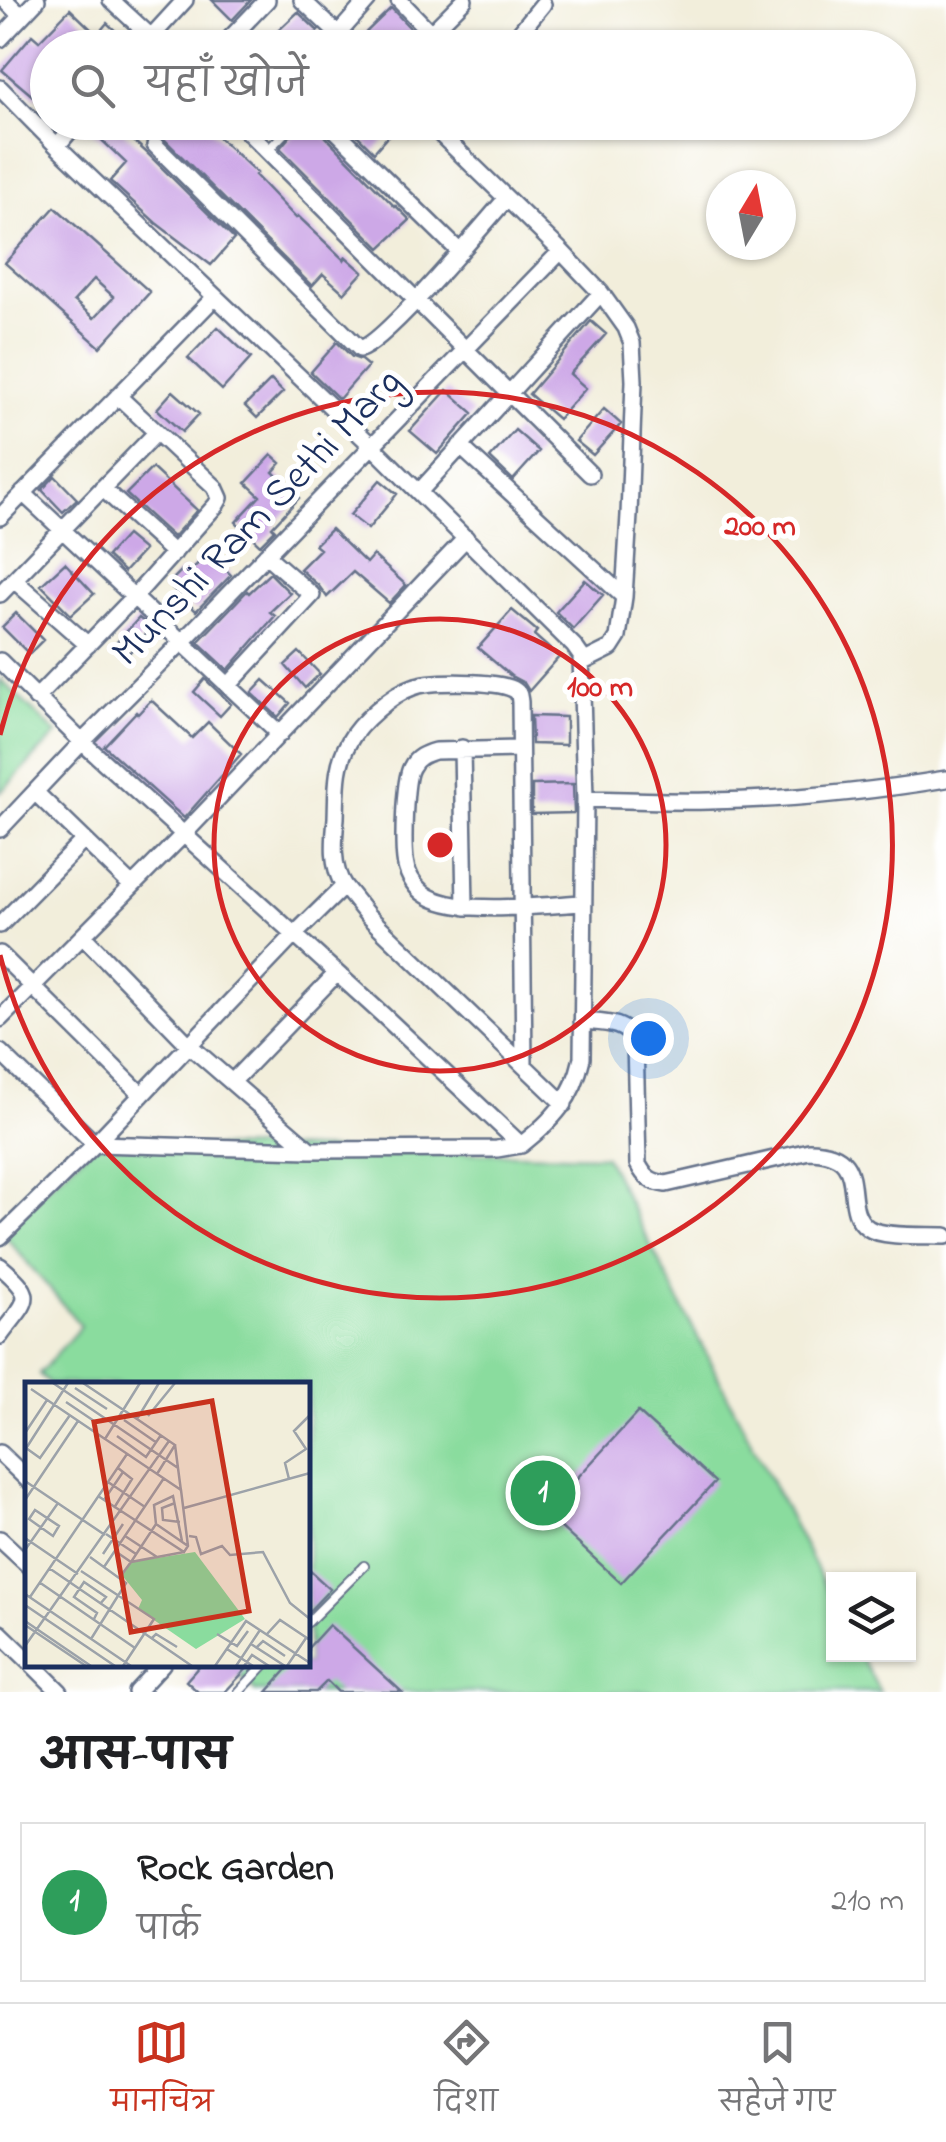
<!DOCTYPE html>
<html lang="hi">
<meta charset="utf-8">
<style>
:root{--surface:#fff;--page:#f2f2f2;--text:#202124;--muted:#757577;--line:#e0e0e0;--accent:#c8321e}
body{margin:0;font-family:"Indie Flower","Playpen Sans Deva",sans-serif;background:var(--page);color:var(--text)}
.controls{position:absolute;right:30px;bottom:30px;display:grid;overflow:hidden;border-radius:0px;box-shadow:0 2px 8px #0004}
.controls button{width:90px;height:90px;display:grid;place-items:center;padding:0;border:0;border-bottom:2px solid var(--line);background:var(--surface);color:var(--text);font:50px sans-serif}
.compass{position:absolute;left:706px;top:170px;width:90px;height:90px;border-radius:50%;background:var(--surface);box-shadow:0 2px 8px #0004;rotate:10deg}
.you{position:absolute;left:648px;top:1038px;width:35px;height:35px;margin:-25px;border:8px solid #fff;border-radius:50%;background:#1a73e8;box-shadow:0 0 0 15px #1a73e833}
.badge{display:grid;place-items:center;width:65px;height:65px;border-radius:50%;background:var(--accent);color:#fff;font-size:32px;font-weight:700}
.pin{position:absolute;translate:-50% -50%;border:5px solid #fff;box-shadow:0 2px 10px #0006}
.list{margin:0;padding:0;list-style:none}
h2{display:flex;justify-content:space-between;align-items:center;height:130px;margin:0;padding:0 40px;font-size:42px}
h2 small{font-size:32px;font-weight:400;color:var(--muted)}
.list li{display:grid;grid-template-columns:65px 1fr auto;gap:30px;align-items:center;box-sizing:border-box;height:160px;margin:0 20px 20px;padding:0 20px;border:2px solid var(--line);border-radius:0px}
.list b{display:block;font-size:38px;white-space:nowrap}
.list p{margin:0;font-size:32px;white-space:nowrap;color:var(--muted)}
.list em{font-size:32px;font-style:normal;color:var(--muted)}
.icon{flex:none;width:55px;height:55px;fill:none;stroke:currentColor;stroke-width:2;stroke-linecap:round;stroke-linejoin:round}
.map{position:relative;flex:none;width:946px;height:1692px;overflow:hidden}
.search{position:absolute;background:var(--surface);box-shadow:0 2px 8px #0004;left:30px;right:30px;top:30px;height:110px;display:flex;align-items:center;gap:25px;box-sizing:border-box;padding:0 35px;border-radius:55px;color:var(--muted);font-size:38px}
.sheet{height:310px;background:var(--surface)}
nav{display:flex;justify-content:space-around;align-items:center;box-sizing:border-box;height:140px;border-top:2px solid var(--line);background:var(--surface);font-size:28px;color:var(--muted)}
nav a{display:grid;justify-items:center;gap:5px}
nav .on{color:var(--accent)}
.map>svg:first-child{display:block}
.green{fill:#8adc9e;stroke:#52867e;stroke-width:2.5}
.building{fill:#cda8e7;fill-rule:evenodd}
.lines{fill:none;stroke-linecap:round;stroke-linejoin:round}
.service-casing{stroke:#66728a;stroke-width:12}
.minor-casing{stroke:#66728a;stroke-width:20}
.service{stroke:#fff;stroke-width:8}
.minor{stroke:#fff;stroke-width:15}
.ring{fill:none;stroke:#d62828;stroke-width:5}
.labels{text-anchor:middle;stroke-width:10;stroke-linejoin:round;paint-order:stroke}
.street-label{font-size:42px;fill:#1b2f5e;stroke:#fff}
.inset-road{fill:none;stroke:#9ca2a9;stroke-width:2.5}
.view{fill:#c8321e;fill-opacity:0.15;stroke:#c8321e;stroke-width:5}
.inset-edge{fill:none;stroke:#1b2f5e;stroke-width:5}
.centre{fill:#d62828;stroke:#fff;stroke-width:5}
.ring-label{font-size:30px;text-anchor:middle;font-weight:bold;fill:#d62828;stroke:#fff;stroke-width:10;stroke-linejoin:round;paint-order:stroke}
</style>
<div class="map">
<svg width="946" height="1692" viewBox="0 0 946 1692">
<rect width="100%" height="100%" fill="#fff"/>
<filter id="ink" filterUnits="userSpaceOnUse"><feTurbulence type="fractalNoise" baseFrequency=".01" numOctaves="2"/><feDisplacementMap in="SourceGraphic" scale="20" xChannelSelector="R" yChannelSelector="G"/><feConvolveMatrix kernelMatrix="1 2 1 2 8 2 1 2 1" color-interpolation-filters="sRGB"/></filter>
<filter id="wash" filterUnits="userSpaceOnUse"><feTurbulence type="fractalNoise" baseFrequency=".0048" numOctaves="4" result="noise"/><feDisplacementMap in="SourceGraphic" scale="40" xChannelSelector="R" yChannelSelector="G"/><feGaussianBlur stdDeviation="2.25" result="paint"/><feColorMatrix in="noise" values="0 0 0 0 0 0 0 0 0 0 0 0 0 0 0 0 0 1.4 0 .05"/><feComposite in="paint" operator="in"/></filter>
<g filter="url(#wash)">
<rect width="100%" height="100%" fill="#f2eedb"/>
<path class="green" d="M0,679L57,734L0,793Z
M95,1144L605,1156L833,1602L834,1654L860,1655L880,1692H256L229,1665L308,1664V1384H50L39,1374L81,1326L0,1230Z"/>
<g id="blocks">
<path class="building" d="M212,0H251L232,20Z
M391,8L429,48H367L359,39Z
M70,9L97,35L107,23L130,44V48H48V84L35,98L2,70L32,35L39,41Z
M298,12L318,31L310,39L319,48H265L264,44Z
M88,122H113L146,152L234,239L211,265L156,223L110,181L126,163L87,126Z
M174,122H202L257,173L255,175L296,218L298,216L344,260L346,257L363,272L344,293L323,274L312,286L161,136Z
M302,122H316L319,130L395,207L396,206L410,220L380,248L280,148Z
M344,122H400L374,152Z
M55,207L150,292L100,347L5,263ZM94,279L114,297L94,318L74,301Z
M591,321L606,334L570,374L586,388L558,419L529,394Z
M218,327L251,358L222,390L188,358Z
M337,342L352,357L361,360L368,366L339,399L311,372Z
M271,380L283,392L257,418L245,406Z
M447,390L473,413L437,454L410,431Z
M173,391L199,414L182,432L157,409Z
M604,409L621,424L593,455L576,441Z
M515,430L539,451L513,480L490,458Z
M272,455L281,463L273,472L299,498L272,527L275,530L260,545L236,522L260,496L246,483Z
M152,468L197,510L173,537L126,494Z
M55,476L77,499L63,512L42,490Z
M380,480L397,494L368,529L350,515Z
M331,529L366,563L373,555L406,585L389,603L353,572L327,597L319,586L300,569L320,549L315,545Z
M126,535L144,550L124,572L107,556Z
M209,553L231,575L196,611L168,584L182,570L186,575Z
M65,563L94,594L71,615L41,585Z
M270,573L290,593L270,612L275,616L228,670L198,642L247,591L249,593Z
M585,580L603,595L573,629L556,612Z
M512,610L537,631L534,635L559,657L529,691L524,683L511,676L478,648Z
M16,613L43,640L29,654L2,627Z
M139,618L151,628L129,653L117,642Z
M299,652L320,674L305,688L285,665Z
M205,679L231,704L220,716L194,692Z
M264,680L290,703L278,717L252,693Z
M151,700L192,738L208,722L241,754L184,818L104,746L136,712L138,714Z
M531,716L566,717V745L532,744Z
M573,784L574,813L532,814V785Z
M638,1412L715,1482L621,1583L545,1513Z
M308,1569L330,1589L308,1612Z
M329,1625L402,1692H338L327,1681L316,1692H267L292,1664H308V1648Z
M201,1664H251L225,1692H198L186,1681Z"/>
</g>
</g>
<g filter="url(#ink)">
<use href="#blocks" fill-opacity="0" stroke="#66728a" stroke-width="2.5"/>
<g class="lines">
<g class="service-casing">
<path id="service" d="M267,151L295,122
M308,1622L364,1566
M239,1692L265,1664"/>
</g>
<g class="minor-casing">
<path id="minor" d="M5,0L21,16
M111,0L163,48
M302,0L338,34L368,0
M399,0L445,48
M238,30L254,48
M431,33L464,0
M0,39L37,0
M141,48L185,0
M221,48L267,0
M507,48L543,4
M0,88L57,146
M238,122L590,474
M327,122L460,252
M155,145L360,349C385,343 483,225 506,199
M460,446L624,597
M102,488L174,553
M419,492L601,293L561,251L428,122
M23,493L280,734
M0,517L215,297
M14,580L88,645
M0,594L156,433
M0,661L82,742L383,1015L521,1145C553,1120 573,1099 582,1058L585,799L581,656L574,646L372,446L57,146L77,122
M583,662L611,648L618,637L624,597L629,515L634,381L632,343L626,328L601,293
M228,686L312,595L266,555
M36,698L134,597L216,505L220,498L215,487L118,396
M462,748L465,907
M519,749L435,751C425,754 416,757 411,768C404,781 403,843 405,860C406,872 413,885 423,893C454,917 543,905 583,903
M36,793L132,886
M585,799C626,800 668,802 709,801C789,800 867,792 946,779
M0,829L82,742L181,643L561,251
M344,886C331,867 334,840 336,818C337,791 335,766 349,742C359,723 392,694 413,687C431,680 496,681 513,689C520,693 519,695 520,702L524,1065
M0,925L84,840
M84,937L190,1046L310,1150
M0,954L142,1095
M0,1019L184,834L466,538
M582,1021C602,1023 625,1021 635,1041L638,1164C645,1178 651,1182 666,1184L809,1151C875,1152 837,1207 868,1228C882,1238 928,1235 946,1236
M0,1052L95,1144L294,935L344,886L368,916L564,1104
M232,1082L336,974
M0,1237L95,1144L310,1150L497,1149L521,1145
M0,1266C39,1299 27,1299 0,1336
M0,1453L28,1480
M0,1539L28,1565
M0,1633L28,1660
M32,1664L60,1692
M136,1692L162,1664"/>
</g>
<use href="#service" class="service"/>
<use href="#minor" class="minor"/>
</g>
</g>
<g class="ring">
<circle cx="440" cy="845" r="226"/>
<path d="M0 735A453 453 0 1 1 0 955"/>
</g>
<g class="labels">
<g class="street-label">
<text transform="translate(255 515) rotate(-46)" y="15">Munshi Ram Sethi Marg</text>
</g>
</g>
<g transform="translate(25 1382)">
<rect width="285" height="285" fill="#f2eedb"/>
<path d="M170,170L220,237L171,267L113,227L117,218L96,192L106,180Z" fill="#8adc9e"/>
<path class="inset-road" d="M28,1L153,86M58,1L112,37L134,1M50,6L82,27M6,7L80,57M41,20L72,41M123,34L150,1M112,37L150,63L132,92M99,38L132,61M0,51L22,18M92,54L121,75L136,53M150,63L156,109M1,66L15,76L45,33M0,68L43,1M264,97L260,81L281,67L269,49L285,33M0,99L80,153M83,100L120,125M73,114L159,170L163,164L156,108L80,57L115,1M0,118L53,39M79,118L98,90M150,121L137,126L138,138L155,140M89,126L107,97L93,86M159,126L285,91M10,128L34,144L28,154L4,137ZM131,142L129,123L148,114L157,159M81,152L111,172M100,154L132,175M164,154L171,155L176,172L197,164L205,173L238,170L265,221L285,237M0,156L53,192M0,168L33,121M90,169L106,180L131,142L163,164M78,172L98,142M65,175L101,201L66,257M79,185L139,96M24,186L167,284M56,189L129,237L98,284M95,195L106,180L159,170M14,200L110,266M0,212L106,284M5,215L102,72M0,223L90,284M69,237L72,231L49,215L59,200L81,215L75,222M0,239L66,284M0,243L61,284M192,252L212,264L223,249M242,252L255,238L285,258M126,257L131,252L152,265M226,262L260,284M0,264L144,59M232,265L238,259L260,274M202,267L228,284M190,284L221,239L285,281M211,284L235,248M219,284L227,273L244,284M262,284L281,256"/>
<path class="view" d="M187,19L224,229L106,250L69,40Z"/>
<rect width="285" height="285" class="inset-edge"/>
</g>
<circle cx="440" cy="845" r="15" class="centre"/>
<g class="ring-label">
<text x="760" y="535">200 m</text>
<text x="600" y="696">100 m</text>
</g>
</svg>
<div class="controls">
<button><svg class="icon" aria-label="layers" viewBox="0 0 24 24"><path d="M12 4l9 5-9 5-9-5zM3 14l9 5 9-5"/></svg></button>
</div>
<svg class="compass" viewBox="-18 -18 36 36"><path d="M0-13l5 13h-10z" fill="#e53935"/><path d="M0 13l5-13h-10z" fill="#757577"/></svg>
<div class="you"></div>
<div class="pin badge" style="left:543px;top:1493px;background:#2e9e5b">1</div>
<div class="search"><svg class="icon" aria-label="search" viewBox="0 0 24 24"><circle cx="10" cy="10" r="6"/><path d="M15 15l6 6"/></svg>यहाँ खोजें</div>
</div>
<section class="sheet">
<h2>आस-पास<small></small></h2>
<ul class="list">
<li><span class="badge" style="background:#2e9e5b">1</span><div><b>Rock Garden</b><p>पार्क</p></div><em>210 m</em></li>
</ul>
</section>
<nav>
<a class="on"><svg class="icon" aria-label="map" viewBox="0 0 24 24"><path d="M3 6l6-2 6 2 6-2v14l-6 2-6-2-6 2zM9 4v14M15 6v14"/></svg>मानचित्र</a>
<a><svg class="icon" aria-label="directions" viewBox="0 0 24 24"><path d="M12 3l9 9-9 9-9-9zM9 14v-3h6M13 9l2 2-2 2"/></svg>दिशा</a>
<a><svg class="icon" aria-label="saved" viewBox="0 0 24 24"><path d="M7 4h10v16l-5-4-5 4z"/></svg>सहेजे गए</a>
</nav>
